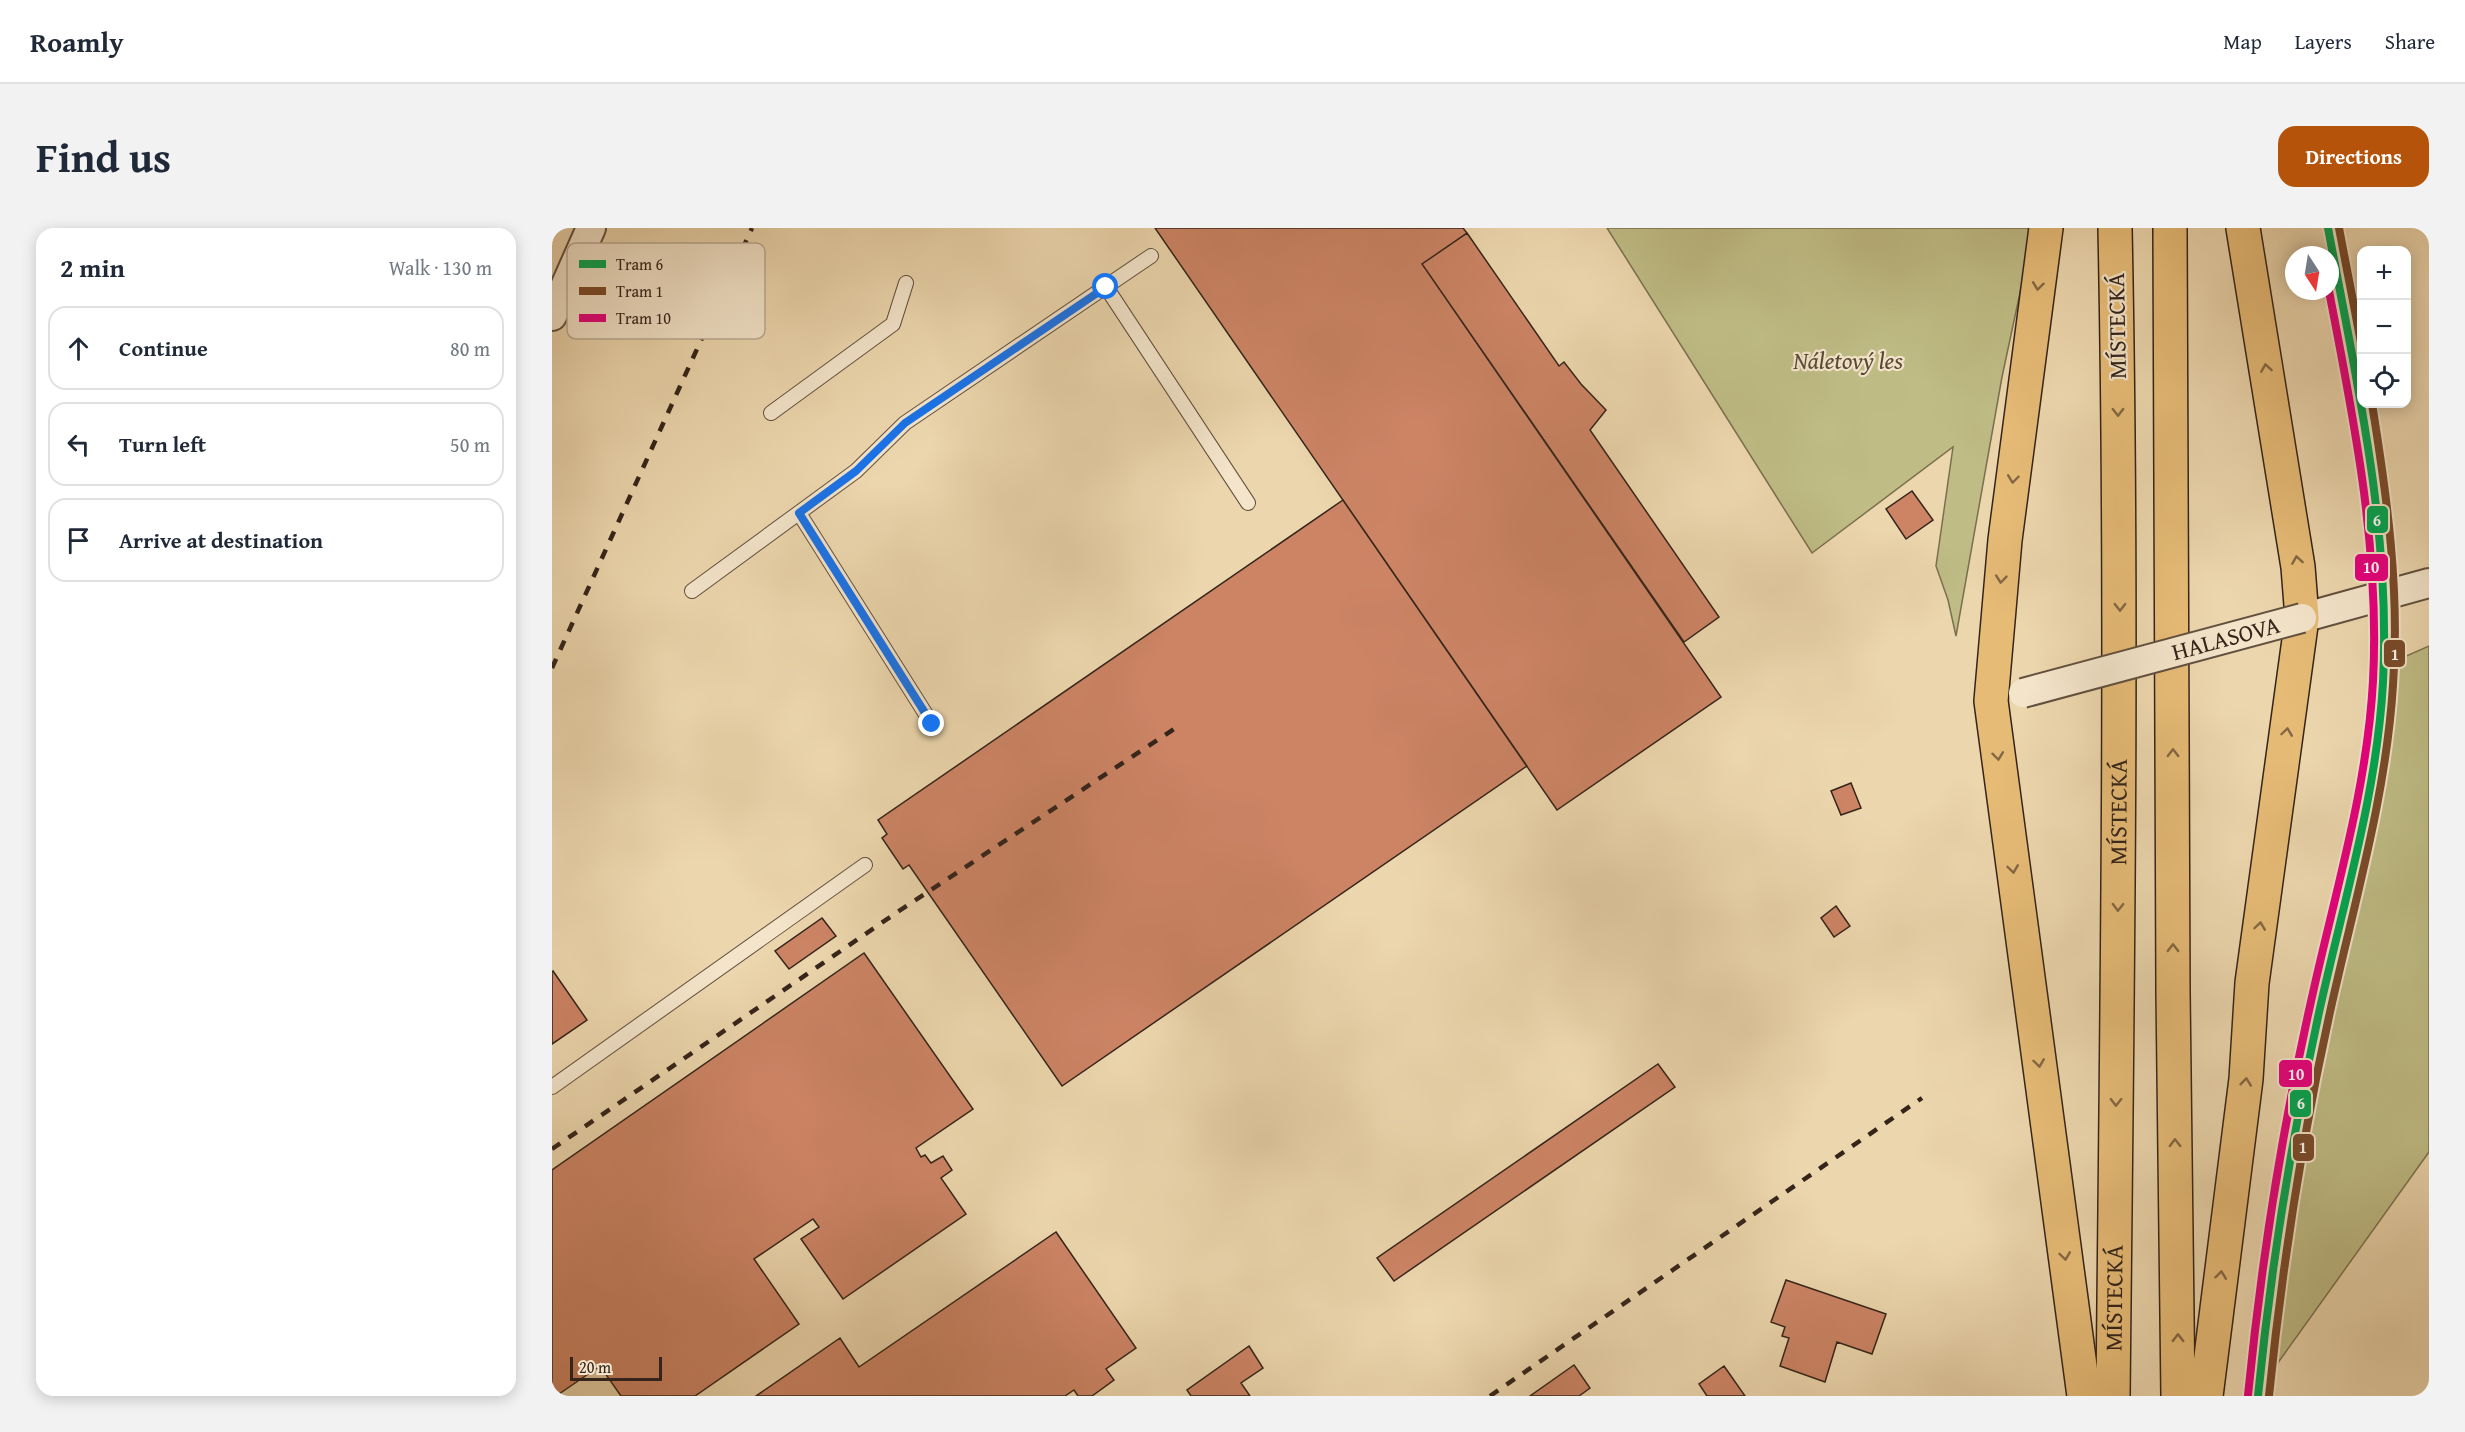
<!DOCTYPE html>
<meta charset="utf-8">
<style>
:root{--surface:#fff;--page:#f2f2f3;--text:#1f2937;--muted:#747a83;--line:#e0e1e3;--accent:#b45309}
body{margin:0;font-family:"Gentium Book Plus",serif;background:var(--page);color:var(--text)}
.controls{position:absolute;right:18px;top:18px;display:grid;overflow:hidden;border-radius:12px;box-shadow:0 3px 15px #0003}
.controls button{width:54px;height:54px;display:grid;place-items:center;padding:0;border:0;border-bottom:2px solid var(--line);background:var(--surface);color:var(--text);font:30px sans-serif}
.compass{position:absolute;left:1733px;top:18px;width:54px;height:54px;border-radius:50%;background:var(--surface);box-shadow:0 3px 15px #0003;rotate:168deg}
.scale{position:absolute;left:18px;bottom:15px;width:92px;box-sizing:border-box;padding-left:6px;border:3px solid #34241a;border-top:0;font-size:16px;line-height:21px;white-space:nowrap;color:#34241a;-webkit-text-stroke:4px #f3e4ca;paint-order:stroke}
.stop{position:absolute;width:18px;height:18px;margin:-14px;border:4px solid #1a73e8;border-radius:50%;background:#fff}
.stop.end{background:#1a73e8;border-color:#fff;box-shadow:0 2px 6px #0008}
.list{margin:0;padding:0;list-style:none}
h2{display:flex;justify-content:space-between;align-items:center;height:78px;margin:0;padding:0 24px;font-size:26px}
h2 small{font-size:20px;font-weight:400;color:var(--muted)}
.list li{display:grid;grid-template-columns:39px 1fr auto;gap:18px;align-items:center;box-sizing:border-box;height:84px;margin:0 12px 12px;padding:0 12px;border:2px solid var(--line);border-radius:18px}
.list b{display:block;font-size:22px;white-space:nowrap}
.list em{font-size:20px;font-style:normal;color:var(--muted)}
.icon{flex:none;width:33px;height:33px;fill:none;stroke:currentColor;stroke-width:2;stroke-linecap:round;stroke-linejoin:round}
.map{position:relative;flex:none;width:1877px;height:1168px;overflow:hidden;border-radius:18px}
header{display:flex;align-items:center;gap:36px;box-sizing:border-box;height:84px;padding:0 30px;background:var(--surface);border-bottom:2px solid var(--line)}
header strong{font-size:28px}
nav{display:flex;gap:33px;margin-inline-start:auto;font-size:21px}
.intro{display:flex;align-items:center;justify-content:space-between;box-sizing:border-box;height:144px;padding:0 36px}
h1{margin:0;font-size:42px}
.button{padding:15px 27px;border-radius:18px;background:var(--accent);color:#fff;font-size:21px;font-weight:700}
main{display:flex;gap:36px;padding:0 36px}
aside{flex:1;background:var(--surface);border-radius:18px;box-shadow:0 3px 15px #0003}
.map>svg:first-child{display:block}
.green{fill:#bfbc85;stroke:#7a7050;stroke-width:1.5}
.building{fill:#cc8465;stroke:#34241a;stroke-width:1.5}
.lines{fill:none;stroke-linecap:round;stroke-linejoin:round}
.lane-casing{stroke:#62503f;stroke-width:16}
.street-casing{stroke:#62503f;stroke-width:32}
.highway-casing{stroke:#34241a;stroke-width:36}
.lane{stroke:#f3e4ca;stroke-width:14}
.street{stroke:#f3e4ca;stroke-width:28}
.highway{stroke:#e6bb76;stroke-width:33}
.rail{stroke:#34241a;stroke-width:4.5;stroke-dasharray:10 10;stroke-linecap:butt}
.street-bridge-casing{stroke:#62503f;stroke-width:32;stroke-linecap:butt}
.street-bridge{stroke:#f3e4ca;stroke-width:28}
.tram-1-casing{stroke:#f3e4ca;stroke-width:12}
.tram-2-casing{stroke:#f3e4ca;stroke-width:12}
.tram-3-casing{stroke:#f3e4ca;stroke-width:12}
.tram-1{stroke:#00a651;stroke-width:8}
.tram-2{stroke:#7a4b2a;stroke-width:8}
.tram-3{stroke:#e5007d;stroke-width:8}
.oneway{stroke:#846843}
.route{stroke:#1a73e8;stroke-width:8}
.labels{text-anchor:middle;stroke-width:4.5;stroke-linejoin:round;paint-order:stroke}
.street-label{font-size:24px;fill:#34241a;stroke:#f3e4ca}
.park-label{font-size:24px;font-style:italic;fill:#574a35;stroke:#f3e4ca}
.key{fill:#f3e4ca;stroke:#baaa95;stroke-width:1.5}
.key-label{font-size:16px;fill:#34241a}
.line-badge{stroke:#f3e4ca;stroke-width:2}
.badge-label{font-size:16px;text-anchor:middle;font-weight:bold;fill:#fff}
</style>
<header>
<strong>Roamly</strong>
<nav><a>Map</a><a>Layers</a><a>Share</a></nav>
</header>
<div class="intro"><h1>Find us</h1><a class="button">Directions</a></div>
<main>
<aside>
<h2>2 min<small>Walk · 130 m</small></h2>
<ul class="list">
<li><svg class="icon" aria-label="ahead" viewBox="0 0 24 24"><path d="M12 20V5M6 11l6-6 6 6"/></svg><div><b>Continue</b></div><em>80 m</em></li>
<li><svg class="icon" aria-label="left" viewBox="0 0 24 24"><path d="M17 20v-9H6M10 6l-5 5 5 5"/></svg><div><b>Turn left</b></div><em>50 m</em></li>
<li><svg class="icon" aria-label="arrive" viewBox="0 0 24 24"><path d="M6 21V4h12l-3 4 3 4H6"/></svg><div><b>Arrive at destination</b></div></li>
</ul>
</aside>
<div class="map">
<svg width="1877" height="1168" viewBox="0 0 1877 1168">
<rect width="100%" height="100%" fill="#ecd6ad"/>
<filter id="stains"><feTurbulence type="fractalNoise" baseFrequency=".00333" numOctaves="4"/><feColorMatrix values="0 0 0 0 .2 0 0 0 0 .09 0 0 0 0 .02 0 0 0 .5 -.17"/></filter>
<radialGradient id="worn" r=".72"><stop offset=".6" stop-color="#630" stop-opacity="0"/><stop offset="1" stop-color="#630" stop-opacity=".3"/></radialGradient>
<path class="green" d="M1055,0H1480L1478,18L1450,149L1404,408L1396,372L1384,338L1401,219L1260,325Z
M1877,418V924L1715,1150L1753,885L1813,632L1836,500L1843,433Z"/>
<path class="building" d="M603,0H911L915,5L870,36L1169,469L1005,582Z
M915,5L1007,138L1012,134L1029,156L1054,182L1038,202L1167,389L1132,414L870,36Z
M1360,263L1381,292L1354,311L1334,281Z
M791,272L975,538L510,858L357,637L351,641L330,610L335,606L326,592Z
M1299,555L1309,580L1289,587L1279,563Z
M1284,678L1298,698L1282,709L1269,690Z
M270,690L284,708L237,741L223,723Z
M312,725L421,881L364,920L369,929L373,927L379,935L391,928L400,942L389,950L414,986L291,1071L249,1011L267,999L261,991L202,1031L247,1096L143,1168H69L48,1138L4,1168H0V942Z
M1,743L35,792L0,816V744Z
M1106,836L1123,859L842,1053L825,1030Z
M504,1004L584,1120L554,1141L562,1152L540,1168H526L522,1162L513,1168H204L288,1110L307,1139Z
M1234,1052L1334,1086L1320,1126L1285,1114L1273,1154L1228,1138L1237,1110L1230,1108L1233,1099L1219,1094Z
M697,1118L711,1140L689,1155L698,1168H639L635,1162Z
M1022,1137L1038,1160L1027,1168H978Z
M1172,1138L1193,1168H1155L1147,1156Z"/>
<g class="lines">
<g class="lane-casing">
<path id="lane" d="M554,59L696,275
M219,185L341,96L354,55
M247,285L380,496
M140,363L304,243L353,195L599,28
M0,859L313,637"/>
</g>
<g class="street-casing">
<path id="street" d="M0,88L39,0
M1750,390L1877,355"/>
</g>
<g class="highway-casing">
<g id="highway">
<path d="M1494,0L1453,312L1439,473L1532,1168"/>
<path d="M1618,0L1621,764L1626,1168"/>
<path id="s1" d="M1561,1168C1565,779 1571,389 1563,0"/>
<path d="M1654,1168L1694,851L1700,755L1750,390L1746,339L1691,0"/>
</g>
</g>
<use href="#lane" class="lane"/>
<use href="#street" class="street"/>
<use href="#highway" class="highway"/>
<path class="rail" d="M0,440L200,0
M0,921L344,685L622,501
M938,1168L1370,870"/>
<g class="street-bridge-casing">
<g id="street-bridge">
<path id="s2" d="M1471,465L1750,390"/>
</g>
</g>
<use href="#street-bridge" class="street-bridge"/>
<g class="tram-1-casing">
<path id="tram-1" d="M1706,1168C1719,1038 1740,908 1768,780C1792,672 1825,565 1831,454C1839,300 1804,150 1776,0"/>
</g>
<g class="tram-2-casing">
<path id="tram-2" d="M1787,0L1810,120
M1717,1168C1730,1039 1750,911 1778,784C1802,675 1834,569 1841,457C1848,363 1835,268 1820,176"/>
</g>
<g class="tram-3-casing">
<path id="tram-3" d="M1696,1167C1709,1036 1729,907 1758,778C1781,671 1815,564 1821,453C1828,321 1802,192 1777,63"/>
</g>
<use href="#tram-1" class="tram-1"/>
<use href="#tram-2" class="tram-2"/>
<use href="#tram-3" class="tram-3"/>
</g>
<defs><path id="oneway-chevron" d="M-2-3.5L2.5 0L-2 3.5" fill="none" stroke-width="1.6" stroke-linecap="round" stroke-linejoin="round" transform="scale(1.5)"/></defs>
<g class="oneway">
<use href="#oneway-chevron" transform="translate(1486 58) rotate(97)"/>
<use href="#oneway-chevron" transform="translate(1714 140) rotate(-99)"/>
<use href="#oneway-chevron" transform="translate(1566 184) rotate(89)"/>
<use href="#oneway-chevron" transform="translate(1461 251) rotate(97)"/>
<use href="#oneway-chevron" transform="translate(1745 332) rotate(-99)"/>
<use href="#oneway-chevron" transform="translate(1449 351) rotate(96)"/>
<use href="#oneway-chevron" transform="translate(1568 379) rotate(90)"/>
<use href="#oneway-chevron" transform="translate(1735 504) rotate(-82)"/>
<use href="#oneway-chevron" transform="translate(1621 525) rotate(-90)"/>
<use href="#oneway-chevron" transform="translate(1446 528) rotate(83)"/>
<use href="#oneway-chevron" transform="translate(1461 641) rotate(82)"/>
<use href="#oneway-chevron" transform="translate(1566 679) rotate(91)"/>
<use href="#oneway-chevron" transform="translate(1708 698) rotate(-82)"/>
<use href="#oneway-chevron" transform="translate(1621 720) rotate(-90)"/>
<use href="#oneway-chevron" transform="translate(1487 835) rotate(82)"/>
<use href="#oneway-chevron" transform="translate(1694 854) rotate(-84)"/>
<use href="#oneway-chevron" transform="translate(1564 874) rotate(91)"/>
<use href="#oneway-chevron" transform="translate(1623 915) rotate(-91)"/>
<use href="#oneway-chevron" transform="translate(1513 1028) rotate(82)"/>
<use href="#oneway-chevron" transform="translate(1669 1047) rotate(-83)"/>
<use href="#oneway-chevron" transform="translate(1626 1110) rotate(-91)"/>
</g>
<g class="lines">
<path class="route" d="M380,496L247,285L304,243L353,195L554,59"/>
</g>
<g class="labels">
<g class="street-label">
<text transform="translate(1565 98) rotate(-91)" y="8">MÍSTECKÁ</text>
<text dy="8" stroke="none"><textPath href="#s2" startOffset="210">HALASOVA</textPath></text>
<text dy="8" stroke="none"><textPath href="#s1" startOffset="584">MÍSTECKÁ</textPath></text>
<text dy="8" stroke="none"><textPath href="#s1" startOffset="98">MÍSTECKÁ</textPath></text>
</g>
<g class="park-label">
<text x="1296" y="141">Náletový les</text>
</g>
</g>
<rect x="15" y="15" width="198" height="96" rx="9" class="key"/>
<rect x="27" y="32" width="27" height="8" fill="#00a651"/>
<rect x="27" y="59" width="27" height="8" fill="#7a4b2a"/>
<rect x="27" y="86" width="27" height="8" fill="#e5007d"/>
<g class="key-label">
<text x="64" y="42">Tram 6</text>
<text x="64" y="69">Tram 1</text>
<text x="64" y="96">Tram 10</text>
</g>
<g class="line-badge">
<rect x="1814" y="277" width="23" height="29" rx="6" fill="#00a651"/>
<rect x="1802" y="325" width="35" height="29" rx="6" fill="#e5007d"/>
<rect x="1831" y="411" width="23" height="29" rx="6" fill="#7a4b2a"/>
<rect x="1726" y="831" width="35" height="29" rx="6" fill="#e5007d"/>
<rect x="1737" y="861" width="23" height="29" rx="6" fill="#00a651"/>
<rect x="1740" y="905" width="23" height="29" rx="6" fill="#7a4b2a"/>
</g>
<g class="badge-label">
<text x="1825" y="298">6</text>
<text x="1819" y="345">10</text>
<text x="1843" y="432">1</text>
<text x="1744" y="852">10</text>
<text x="1749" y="881">6</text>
<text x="1751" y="925">1</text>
</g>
<rect width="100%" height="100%" filter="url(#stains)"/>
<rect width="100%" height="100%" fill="url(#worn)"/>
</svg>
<div class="controls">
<button>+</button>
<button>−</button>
<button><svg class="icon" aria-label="locate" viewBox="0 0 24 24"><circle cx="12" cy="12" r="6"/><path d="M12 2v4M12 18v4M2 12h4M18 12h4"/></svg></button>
</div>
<svg class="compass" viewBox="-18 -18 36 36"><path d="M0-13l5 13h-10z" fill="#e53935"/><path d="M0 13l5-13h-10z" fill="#747a83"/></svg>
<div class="scale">20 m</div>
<div class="stop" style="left:554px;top:59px"></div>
<div class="stop end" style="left:380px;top:496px"></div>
</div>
</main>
